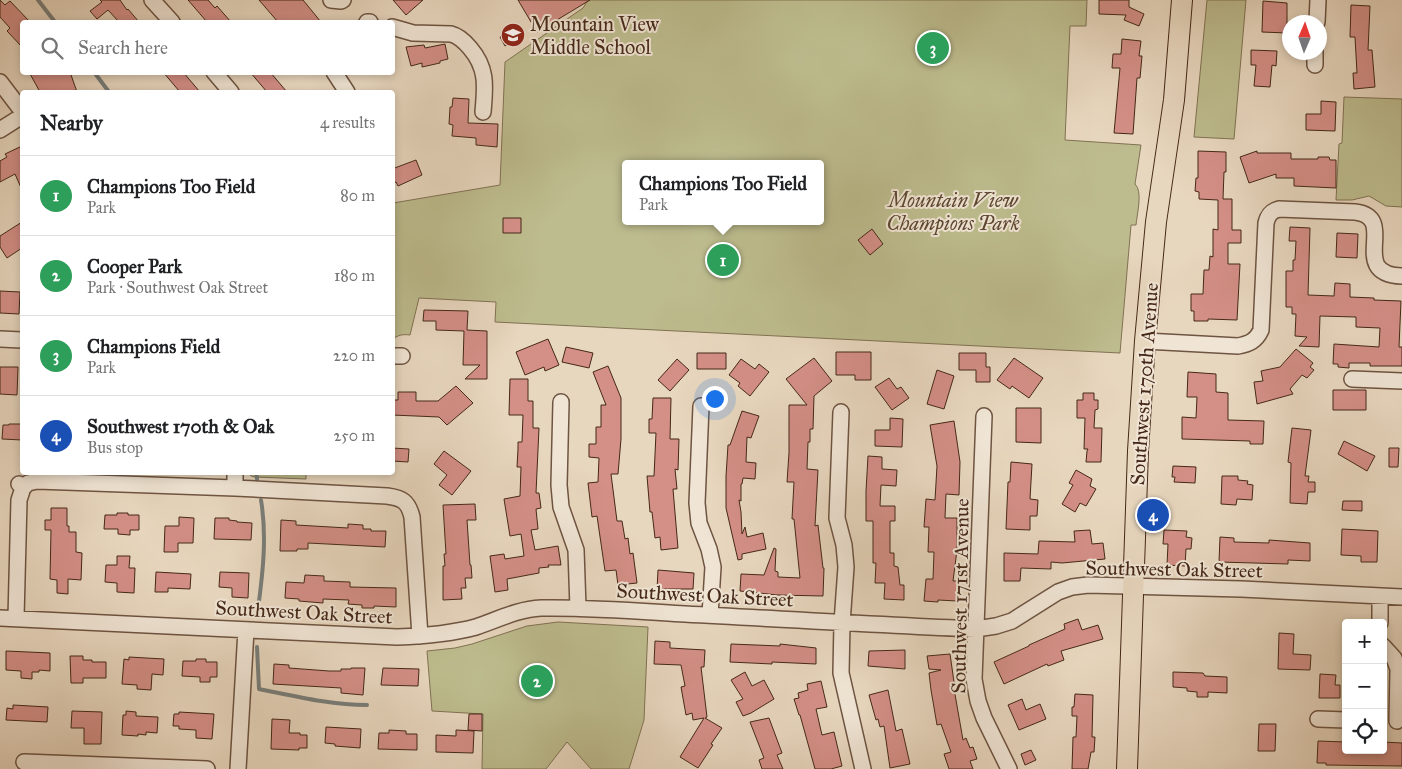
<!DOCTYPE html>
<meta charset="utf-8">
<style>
:root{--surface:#fff;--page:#f2f2f2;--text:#202124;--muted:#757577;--line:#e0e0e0;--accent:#db2777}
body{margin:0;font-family:"IM FELL Great Primer",serif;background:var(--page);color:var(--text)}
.controls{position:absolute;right:15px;bottom:15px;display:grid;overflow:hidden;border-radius:5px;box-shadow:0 2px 8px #0003}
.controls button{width:45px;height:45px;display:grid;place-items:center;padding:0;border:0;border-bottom:1px solid var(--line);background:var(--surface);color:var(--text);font:25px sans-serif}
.compass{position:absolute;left:1282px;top:15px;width:45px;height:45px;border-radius:50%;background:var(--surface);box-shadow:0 2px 8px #0003;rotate:2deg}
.you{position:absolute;left:714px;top:398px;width:18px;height:18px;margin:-12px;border:4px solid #fff;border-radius:50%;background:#1a73e8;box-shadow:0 0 0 8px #1a73e833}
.badge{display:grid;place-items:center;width:32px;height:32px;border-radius:50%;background:var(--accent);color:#fff;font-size:16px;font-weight:700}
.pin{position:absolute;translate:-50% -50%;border:2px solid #fff;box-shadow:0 1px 5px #0006}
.popup{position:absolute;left:622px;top:160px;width:202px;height:65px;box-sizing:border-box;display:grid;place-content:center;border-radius:5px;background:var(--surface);filter:drop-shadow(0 1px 4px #0005);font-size:16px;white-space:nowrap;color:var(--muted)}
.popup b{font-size:19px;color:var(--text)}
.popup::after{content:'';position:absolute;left:50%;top:100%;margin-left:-10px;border:10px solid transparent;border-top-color:var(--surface)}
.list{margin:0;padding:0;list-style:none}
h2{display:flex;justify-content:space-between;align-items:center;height:65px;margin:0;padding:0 20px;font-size:21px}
h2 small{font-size:16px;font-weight:400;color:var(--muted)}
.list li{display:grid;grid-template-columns:32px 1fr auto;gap:15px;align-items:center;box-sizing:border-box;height:80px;padding:0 20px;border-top:1px solid var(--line)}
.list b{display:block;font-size:19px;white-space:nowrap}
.list p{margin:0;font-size:16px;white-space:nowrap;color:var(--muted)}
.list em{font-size:16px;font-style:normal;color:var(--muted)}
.icon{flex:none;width:28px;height:28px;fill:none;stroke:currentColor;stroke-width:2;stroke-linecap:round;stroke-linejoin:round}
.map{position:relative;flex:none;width:1402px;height:769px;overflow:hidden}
.search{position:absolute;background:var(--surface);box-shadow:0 2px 8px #0003;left:20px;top:20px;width:375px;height:55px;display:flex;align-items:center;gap:12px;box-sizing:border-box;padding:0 18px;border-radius:5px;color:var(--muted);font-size:19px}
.panel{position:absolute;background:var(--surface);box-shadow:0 2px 8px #0003;left:20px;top:90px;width:375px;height:385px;border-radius:5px}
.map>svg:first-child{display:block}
.green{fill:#bdbc8e;stroke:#817253;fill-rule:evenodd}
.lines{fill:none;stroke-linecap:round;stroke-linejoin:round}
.stream{stroke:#797e7a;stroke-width:4}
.building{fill:#d48f87;stroke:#452818}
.minor-casing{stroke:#6e5442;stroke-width:18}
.major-casing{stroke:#452818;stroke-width:22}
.minor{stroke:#f0e5d5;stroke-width:15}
.major{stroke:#e8d7bf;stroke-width:20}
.labels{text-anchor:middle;stroke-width:4;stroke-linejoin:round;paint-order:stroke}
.poi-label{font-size:20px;fill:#452818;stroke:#f0e5d5;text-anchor:start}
.park-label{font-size:20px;font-style:italic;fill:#5d4630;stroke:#f0e5d5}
.street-label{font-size:20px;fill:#452818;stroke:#f0e5d5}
</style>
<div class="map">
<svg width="1402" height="769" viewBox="0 0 1402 769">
<rect width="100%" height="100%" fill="#e8d7bf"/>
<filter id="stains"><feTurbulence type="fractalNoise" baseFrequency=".004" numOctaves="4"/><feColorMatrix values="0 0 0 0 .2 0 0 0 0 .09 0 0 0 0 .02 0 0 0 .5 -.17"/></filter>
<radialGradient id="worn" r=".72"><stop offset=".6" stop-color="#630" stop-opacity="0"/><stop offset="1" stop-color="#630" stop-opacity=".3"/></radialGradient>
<path class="green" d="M588,0H1087L1086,26H1070L1065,140L1141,145L1135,184C1143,191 1137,214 1136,225H1131L1120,353L495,322L496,302L419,298L410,335C403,334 398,335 393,339V203L500,185L505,62L583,8ZM626,164H820V221H626Z
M1207,0H1246L1234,139L1194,137Z
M1344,97L1402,99V207L1386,206L1369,196L1352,200H1336L1339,144L1342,143Z
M249,473H306V479L255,477L251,476Z
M558,622L648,627L644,720L629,769H591L567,742L546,769H482L483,714L432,711L427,651L455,648L472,644L527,626Z"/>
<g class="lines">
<path class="stream" d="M38,0L55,22
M94,72L109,92
M256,472L257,479
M258,609C263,572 267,536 261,500
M257,647L259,689C294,696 330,705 367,705"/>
</g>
<path class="building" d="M0,0L5,5L10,1L30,22H22V47L7,31L10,28L0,17Z
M100,0H120L127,10L128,9L139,22H119L108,10L97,19L90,11L102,2Z
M188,0H208L215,8L217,6L231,22H207Z
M259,0H303L321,22H278Z
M393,0H423L406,15Z
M518,0H590L537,32Z
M1099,0H1129V7L1144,14L1139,26L1124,20L1126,15L1099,14Z
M1263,1L1287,3V33L1262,32Z
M1351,5L1370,6L1368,50H1372L1375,87L1354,89L1353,73H1357L1355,37H1350Z
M513,29L518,38L505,46L500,37Z
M1122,39L1141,41L1139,56H1142L1140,78H1137L1133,134L1114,133L1120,68H1112L1113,54H1121Z
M445,44L448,59L440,61V63L422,67V63L411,66L406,47L424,45L425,48Z
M1251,50L1277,51L1276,66L1272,65L1270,87L1254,86L1256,65H1251Z
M29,72H70L77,92H40Z
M163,72H183L200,92H180Z
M250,72H270L287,92H267Z
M453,98L469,99L468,123L498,124L497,147L476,145V138L452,136L453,125L449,124L450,107H452Z
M1321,101L1336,102L1335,131L1306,130V114H1321Z
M22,146V190L15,174L0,182V161L7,157L5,154Z
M1198,151L1226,152V172H1224L1223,199H1232V230H1241V243H1228V264H1240L1237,320L1208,319V321H1194V311H1191V294H1203L1204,270H1209L1210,256L1213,257V229L1218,230V200L1199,199V192L1195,191L1196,178H1198Z
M1257,151V153H1291V159H1318V157H1329L1330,160H1336V188L1294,186V178H1276V174L1249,183L1240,157Z
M416,160L422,175L398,186L396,182L392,184V169Z
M503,218H521V233H503Z
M22,222V248L7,258L0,247V236Z
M1290,227L1310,228L1308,295L1334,296L1335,283L1350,284V297L1374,298V300L1401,301L1399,347H1402V366H1370V363H1349V368L1338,367V364H1333L1334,344L1379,347L1380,328L1356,327V317L1320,316L1319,347L1299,346L1307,337L1295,336L1296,314H1292V307H1286V271H1293V260H1295L1296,241H1289Z
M872,229L883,244L870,255L858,240Z
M1337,233L1358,234L1357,258L1336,257Z
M0,291L20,292L19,314L0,313Z
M424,310L468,311L467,330L487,331V379H465L480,365H463L464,331L436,330V321H423Z
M548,339L559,365L545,371L544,367L525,375L516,352Z
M566,347L593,353L589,368L562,362Z
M1296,349L1313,363L1310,367L1314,370L1307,378L1302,375L1290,389L1293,394L1257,404L1254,382L1263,381L1261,371L1280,367Z
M836,352H871V380H855V375H836Z
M697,353H726V369H697Z
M959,353H986V367H990V382H976V370H959Z
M814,358L832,381L814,396L813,429H810V442H808L807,469L818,470L815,526L818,525L823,568H824L823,596L777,595L740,591L741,574L764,575L774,548L776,549L775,571L778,572V577L800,578L794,519H792L794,482H787L789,453V405H807L786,379Z
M1014,358L1043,378L1029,398L1012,386L1010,389L997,380Z
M677,359L689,370L670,391L658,380Z
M741,359L755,369L759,364L769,372L750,396L738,386L740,383L729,375Z
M608,366L621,398V439L618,474H611L617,521H622L625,539L628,538L630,554L633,553L637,583L618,585L616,570L605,571L597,516L592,517L588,483L598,482L599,458L589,457V444H596V427H601V405H606L593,372Z
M0,367H18L17,395L0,394Z
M937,370L954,376L944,409L927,404Z
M1188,372L1216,374V392L1228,393V420L1264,421L1263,444H1250V441L1182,439V417L1196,418L1197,397H1187Z
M889,378L897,389L901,387L909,398L892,410L875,387Z
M510,379H528V401H533V428H539L536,493H539L541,508L536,509L538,529L531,530L535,550L558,546L561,565H548L549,567L539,568V573L507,579L508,590L495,592L490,556L504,554L505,559L524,556L521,534L510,536L504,499L520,496L521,467H517L518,449V442H522L523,415H509Z
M456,386L473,403L447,425L439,417L392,415V400H398V392H416V401H438Z
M1333,390H1366V410H1333Z
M1083,393H1094V400H1098V409L1095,410L1094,428H1102L1101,462H1086L1087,451L1088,449H1084L1085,418H1077V400H1083Z
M653,398H671L670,439H679L678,470L675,469L677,489H673L678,548L661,550L660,537L655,538L652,512H650L647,476H654L656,433H649V419H652Z
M1016,408H1041V443L1016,442Z
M742,411L759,416L751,438L747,437L746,462L756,463L755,479L743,478L742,484H741V501L739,500L741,512L742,534L745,527L747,537L763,533L766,549L742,554V559L738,560L726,508V476L728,445H730Z
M890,418L903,419L902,447L875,446V430H890Z
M954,421L960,462L959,495L946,494L945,518H957V550L953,581H958L957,601L938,600V602L924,601L926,579H933L934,552H928L929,527H924L926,499L935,500L937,466L930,425Z
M9,424H22V440L2,439L3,425H9Z
M1292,428L1311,430L1305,476H1309L1308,482H1315V492H1308L1307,504L1290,503L1291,463L1288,462Z
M1344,441L1375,456L1367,471L1338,454Z
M392,448L409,449L408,462L392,461Z
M1389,448H1399L1398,467H1389Z
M444,451L471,471L452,495L439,485L447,475L434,464Z
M868,456L882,457V469L897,470L896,486L881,485L880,506H895V521H890V553H894V566L898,567L900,585H904V600L884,599L885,583H875L876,563H873V521H866V491Z
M1011,462L1032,464L1030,499L1038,500L1037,516H1030V530L1006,529L1008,482H1010Z
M1173,466L1196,467L1195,483L1174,482L1175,477H1172Z
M1076,470L1092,479L1090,486L1096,489L1086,506L1080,503L1075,512L1062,504L1073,485L1069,483Z
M1222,476H1238V480L1248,481L1247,484L1253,485L1252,500L1237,499L1236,505L1221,504Z
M1343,501H1362V511L1342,510Z
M475,504L476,520H467L470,565H471L472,578H465L466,588H461L462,599L443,600V566H445L444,554H446L443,505Z
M51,508H67V526H69V532H76V552L82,553L81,580L68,579V594L57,593V580L50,579L51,530H45V520H51Z
M117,513H128V515H139V530H130V535L118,534V529H104L105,515H117Z
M179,517L194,518L193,543H178V552H164L165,526H179Z
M215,518H229V520L237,521V522L252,523L251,540L214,539Z
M281,520L296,521V525L348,528V524L363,525V529H371V531H386L385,547L308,543V549H297V551H280Z
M1342,529L1378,531L1377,562H1361V556L1341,555Z
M1090,530L1092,544L1103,543L1105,559L1062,563L1051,562V569L1021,568L1020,581H1004V553L1038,554L1039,541L1075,542L1074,531Z
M1164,530L1187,531L1186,537L1192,538L1191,549H1186L1185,566L1167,565L1168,544H1163Z
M1220,537L1234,538V542L1269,543V540L1310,543V561L1288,560V564L1219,562Z
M117,556H130L129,568H135L134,593L117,592V583L105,582L106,565H117Z
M658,570L694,573L693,589H657Z
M156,572L191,574L190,589L168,588V592H155Z
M220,572L249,573L248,598L232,597V588L219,587Z
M305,575L324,576V581L350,582V587L396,588V607L374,606V608H362V605L348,604L349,600L323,599V603L299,601V599L285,598L286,582L304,583Z
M1078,619L1082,630L1098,625L1103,639L1061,651L1064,660L1048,666L1047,664L1004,684L994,662L1029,646V645L1065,629L1064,624Z
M1279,633L1294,634L1293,654L1311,655L1310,670L1278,669Z
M655,641L670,642V648L705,650L704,667H701L707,717L705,718L722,728L711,744L713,745L698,768L680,757L704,718L693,720L692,713L686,715L681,687L685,686L681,665L654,664Z
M731,644L780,646V644L816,648V664L772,662V664L730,662Z
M905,650V669L868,666L869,651Z
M6,651L50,653V671L39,670V672H32V679L21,678V671L6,670Z
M950,654L954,682L953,683L963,740L966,738L970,748L973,747L977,759L970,761L973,769H949L944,754L951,752L941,724L937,725L931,690L929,673L941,670L929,669L927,656Z
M70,656H83V660H92V662H106V678H83V683H71Z
M129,657L164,659L163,675L152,674L151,690L137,689V685L122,684L124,659L129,660Z
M196,659H206V662H217V677H210V682H200V677L182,676L183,661H196Z
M274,664L289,665V668L329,671H341V669H351V668H365L363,695L341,693V688L273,684Z
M383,668L419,669L418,686L381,685Z
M745,672L752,686L764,680L774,699L751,713L743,716L736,702L743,699L731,680Z
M1173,672L1203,673L1205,676L1227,677V693L1208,692V697H1197V692L1187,691V688L1173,687Z
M1320,674L1336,675L1335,685H1340V698H1319Z
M821,681L827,707L816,709L822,735L834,732L842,766L831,769H815L800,715H799L794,699L799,698L798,693L808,690L807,684Z
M888,690L896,731L902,729L910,764L890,768L884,726L880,727L878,719L876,720L869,695Z
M1075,694L1093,695L1092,737H1095L1094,752H1091L1088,769H1072L1073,737H1076L1077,716H1072V707H1074Z
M1022,699L1026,710L1040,704L1046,719L1019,730L1008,705Z
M13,705L48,707L47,722L6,720L7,708L13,709Z
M72,711L102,712L101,744H84V728H71Z
M126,711L136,712V716L158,717L157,733L146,732V735L138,734V736L122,735L123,715H126Z
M179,712L214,714L212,739L196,738V730L179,729V726H173L174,714H179Z
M469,714H482V731L468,730Z
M769,718L782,753L777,755L783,769H762L759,760L764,758L750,722Z
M272,719L290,720L289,733H300V735H307V748H299V750L271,749Z
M1259,724H1276L1275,751H1258Z
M326,727L361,729L360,748L335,746V744L325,743Z
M389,730L406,731V734H417V750L378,749L379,733H389Z
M456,730L474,731L473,753L436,752V735L456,736Z
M1318,741L1346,742V750H1383V742L1402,743V766L1326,765V763H1317Z
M1031,750L1036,760L1025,765L1021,754Z"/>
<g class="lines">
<g class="minor-casing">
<path id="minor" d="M152,0L172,22
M331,0L341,1L343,0
M367,22H370
M1317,22L1318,0
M392,27L413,33L451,34C459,36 465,42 470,48C488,69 485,87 483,112
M1315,65V52
M214,72L231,92
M334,72L347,92
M0,82L22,111
M0,130L22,116
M0,339L22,340
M1145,341L1238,346C1249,344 1256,341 1261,330L1266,223C1268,215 1271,211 1279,209L1355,212C1400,217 1346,274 1402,276
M392,356H402
M1352,379L1402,381
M561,402L559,485L561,507L576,550L578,608
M701,406L697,503L699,523L709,549L713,567L710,615
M841,412L837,518L844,545L846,567L842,623L841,673L863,769
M984,416L974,679L978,701L984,718L1009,769
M23,488L28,483L37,481L235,488L387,496C402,498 408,501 412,517L420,636
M235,488V472
M0,618L397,637C424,636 450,634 476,627C497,620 518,609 541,608C589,607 637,611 685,614C782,619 879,625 976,629L996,626L1012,621L1058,592L1072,587L1088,585L1241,589L1402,597
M16,618L19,500L23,488L19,484
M1380,623V596
M1383,646L1394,658L1398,669L1397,721
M1318,719L1346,720
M24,762L207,769
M238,769L246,630"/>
</g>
<g class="major-casing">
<path id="major" d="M1127,769L1138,451L1145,341L1156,222L1174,100L1182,0"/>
</g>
<use href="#minor" class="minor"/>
<use href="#major" class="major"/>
</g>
<defs>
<g id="school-disc" transform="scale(1.25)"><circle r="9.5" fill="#8f2418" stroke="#f0e5d5"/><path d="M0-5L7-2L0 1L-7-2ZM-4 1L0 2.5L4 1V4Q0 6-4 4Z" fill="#fff"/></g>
</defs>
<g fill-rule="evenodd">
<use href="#school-disc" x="513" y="35"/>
</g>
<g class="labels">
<g class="poi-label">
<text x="530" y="31">Mountain View<tspan x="530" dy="23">Middle School</tspan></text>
</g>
<g class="park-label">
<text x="953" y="207">Mountain View<tspan x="953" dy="23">Champions Park</tspan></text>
</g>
<g class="street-label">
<text transform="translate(1144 384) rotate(-86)" y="7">Southwest 170th Avenue</text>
<text transform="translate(1174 569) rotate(1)" y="7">Southwest Oak Street</text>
<text transform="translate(705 595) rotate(3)" y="7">Southwest Oak Street</text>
<text transform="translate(960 596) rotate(-89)" y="7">Southwest 171st Avenue</text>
<text transform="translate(304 612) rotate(3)" y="7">Southwest Oak Street</text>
</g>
</g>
<rect width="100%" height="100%" filter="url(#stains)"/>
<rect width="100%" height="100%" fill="url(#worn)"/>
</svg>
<div class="controls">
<button>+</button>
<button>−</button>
<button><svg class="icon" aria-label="locate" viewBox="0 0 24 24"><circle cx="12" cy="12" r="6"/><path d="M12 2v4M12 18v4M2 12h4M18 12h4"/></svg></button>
</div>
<svg class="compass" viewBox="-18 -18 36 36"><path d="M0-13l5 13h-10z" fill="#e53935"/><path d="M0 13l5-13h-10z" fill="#757577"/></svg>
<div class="you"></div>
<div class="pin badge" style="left:723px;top:260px;background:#2e9e5b">1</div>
<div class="popup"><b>Champions Too Field</b>Park</div>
<div class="pin badge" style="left:537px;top:681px;background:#2e9e5b">2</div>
<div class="pin badge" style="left:933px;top:48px;background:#2e9e5b">3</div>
<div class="pin badge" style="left:1153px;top:515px;background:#1a4fb4">4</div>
<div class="search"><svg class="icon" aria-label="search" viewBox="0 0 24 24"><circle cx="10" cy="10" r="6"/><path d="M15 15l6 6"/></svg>Search here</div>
<section class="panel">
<h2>Nearby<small>4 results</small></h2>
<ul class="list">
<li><span class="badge" style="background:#2e9e5b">1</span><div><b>Champions Too Field</b><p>Park</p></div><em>80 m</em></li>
<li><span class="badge" style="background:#2e9e5b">2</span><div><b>Cooper Park</b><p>Park · Southwest Oak Street</p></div><em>180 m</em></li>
<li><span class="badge" style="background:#2e9e5b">3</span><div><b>Champions Field</b><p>Park</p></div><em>220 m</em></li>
<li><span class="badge" style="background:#1a4fb4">4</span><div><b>Southwest 170th &amp; Oak</b><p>Bus stop</p></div><em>250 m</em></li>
</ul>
</section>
</div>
